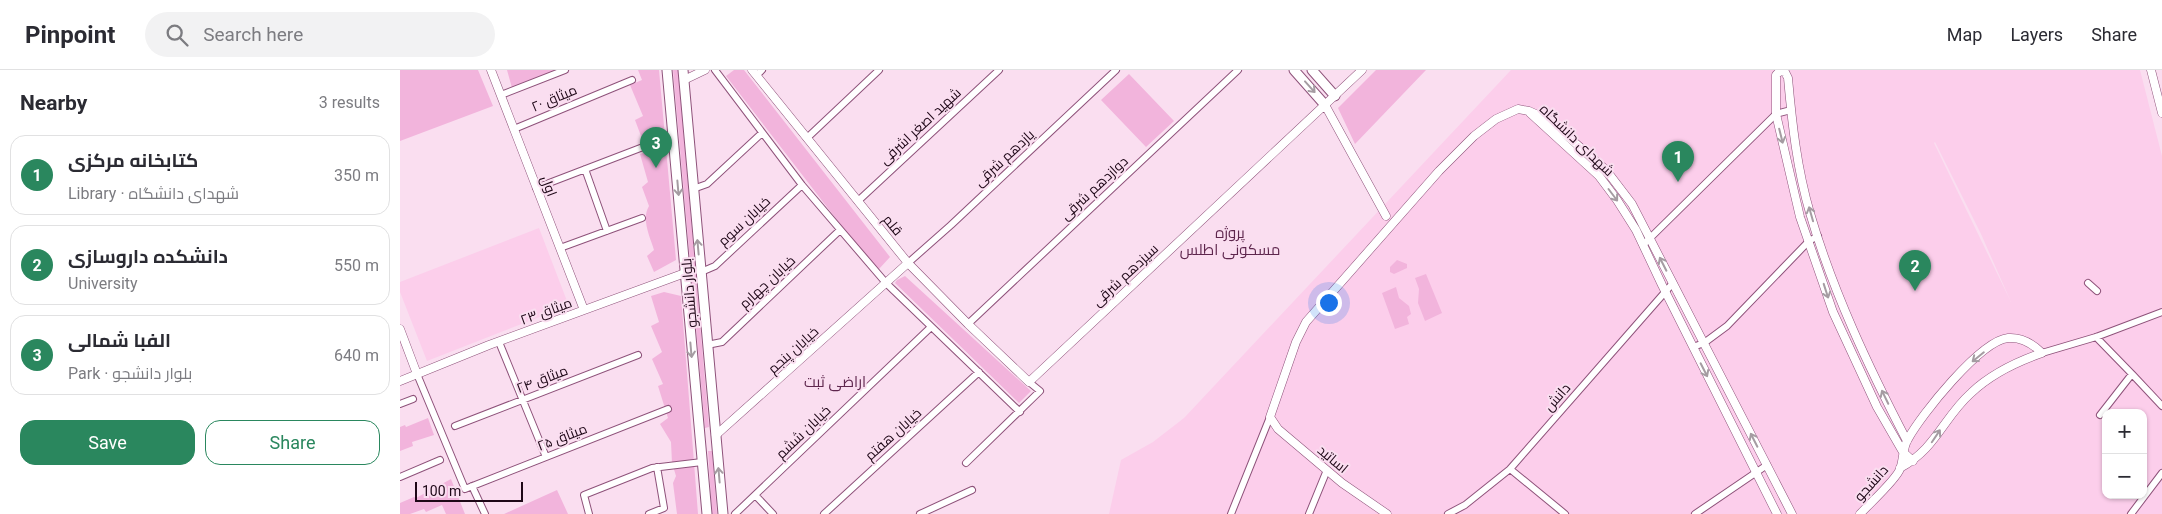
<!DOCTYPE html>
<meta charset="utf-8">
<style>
:root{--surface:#fff;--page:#f2f2f3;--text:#2b2b33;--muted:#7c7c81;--line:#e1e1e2;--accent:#2a875e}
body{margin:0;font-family:Roboto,Cairo,sans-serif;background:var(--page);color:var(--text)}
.controls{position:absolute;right:15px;bottom:15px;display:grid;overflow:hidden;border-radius:10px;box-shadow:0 1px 4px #0004}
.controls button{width:45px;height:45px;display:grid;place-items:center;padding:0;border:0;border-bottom:1px solid var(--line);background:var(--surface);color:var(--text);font:25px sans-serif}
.scale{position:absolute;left:15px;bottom:12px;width:108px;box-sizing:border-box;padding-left:5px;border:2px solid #1e0717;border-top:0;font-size:14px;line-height:18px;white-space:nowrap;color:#1e0717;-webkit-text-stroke:4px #fadef0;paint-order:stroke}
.you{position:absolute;left:928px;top:232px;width:18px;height:18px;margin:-12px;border:4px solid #fff;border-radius:50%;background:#1a73e8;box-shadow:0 0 0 8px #1a73e833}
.badge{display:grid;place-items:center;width:32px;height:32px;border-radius:50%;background:var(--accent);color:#fff;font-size:16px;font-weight:700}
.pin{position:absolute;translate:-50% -41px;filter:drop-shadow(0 1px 2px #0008)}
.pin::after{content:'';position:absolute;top:26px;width:18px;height:15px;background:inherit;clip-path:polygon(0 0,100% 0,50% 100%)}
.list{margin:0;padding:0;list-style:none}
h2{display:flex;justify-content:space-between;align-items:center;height:65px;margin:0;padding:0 20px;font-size:21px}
h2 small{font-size:16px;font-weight:400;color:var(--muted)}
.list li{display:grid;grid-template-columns:32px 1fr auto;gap:15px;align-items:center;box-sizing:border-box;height:80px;margin:0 10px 10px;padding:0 10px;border:1px solid var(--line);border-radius:15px}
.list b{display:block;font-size:19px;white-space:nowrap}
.list p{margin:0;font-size:16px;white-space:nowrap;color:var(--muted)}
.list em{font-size:16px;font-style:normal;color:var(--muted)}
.actions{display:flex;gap:10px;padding:15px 20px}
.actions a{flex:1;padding:11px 0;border:1px solid var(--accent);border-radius:15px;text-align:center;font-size:18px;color:var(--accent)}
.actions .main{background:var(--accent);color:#fff}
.icon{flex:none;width:28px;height:28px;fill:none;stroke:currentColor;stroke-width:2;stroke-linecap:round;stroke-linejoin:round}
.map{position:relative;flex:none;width:1762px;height:444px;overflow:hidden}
header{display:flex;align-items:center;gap:30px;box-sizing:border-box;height:70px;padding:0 25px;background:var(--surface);border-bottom:1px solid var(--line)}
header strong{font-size:24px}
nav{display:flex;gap:28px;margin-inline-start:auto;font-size:18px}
.search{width:350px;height:45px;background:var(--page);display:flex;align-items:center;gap:12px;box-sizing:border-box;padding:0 18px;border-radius:28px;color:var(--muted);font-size:19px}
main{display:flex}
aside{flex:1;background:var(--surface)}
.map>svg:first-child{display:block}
.built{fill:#fcceeb;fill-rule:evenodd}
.green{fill:#f2b4dc}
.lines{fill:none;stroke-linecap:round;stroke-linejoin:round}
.minor-casing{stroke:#8e527a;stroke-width:8}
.tertiary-casing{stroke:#8e527a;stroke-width:9}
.secondary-casing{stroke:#8e527a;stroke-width:11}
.minor{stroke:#fff;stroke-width:6}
.tertiary{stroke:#fff;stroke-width:8}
.secondary{stroke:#fff;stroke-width:9}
.oneway{stroke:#a59ca2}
.labels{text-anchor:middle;stroke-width:4;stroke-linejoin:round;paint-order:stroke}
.street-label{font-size:14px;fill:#1e0717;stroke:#fadef0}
.neighbourhood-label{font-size:15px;fill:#5e264d;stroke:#fadef0}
</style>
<header>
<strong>Pinpoint</strong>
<div class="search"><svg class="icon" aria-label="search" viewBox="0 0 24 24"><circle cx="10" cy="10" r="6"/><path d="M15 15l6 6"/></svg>Search here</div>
<nav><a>Map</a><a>Layers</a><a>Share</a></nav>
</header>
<main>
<aside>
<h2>Nearby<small>3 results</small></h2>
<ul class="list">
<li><span class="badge">1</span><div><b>کتابخانه مرکزی</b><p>Library · شهدای دانشگاه</p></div><em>350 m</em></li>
<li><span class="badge">2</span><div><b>دانشکده داروسازی</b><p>University</p></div><em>550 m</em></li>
<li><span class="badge">3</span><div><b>الفبا شمالی</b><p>Park · بلوار دانشجو</p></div><em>640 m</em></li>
</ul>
<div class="actions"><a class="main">Save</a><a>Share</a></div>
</aside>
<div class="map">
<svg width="1762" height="444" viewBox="0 0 1762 444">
<rect width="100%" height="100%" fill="#fadef0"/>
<path class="built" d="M1111,0H1740L1762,86V444H709L721,390L753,372L784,348ZM1535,72L1581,164L1611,232L1534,73ZM1706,343H1743V425H1706Z
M139,158L167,231L165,237L27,291L0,222V212Z"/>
<path class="green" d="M0,0H78L93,36L0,71Z
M107,0H156L112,18Z
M238,0H259L276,190L254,202L247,186L254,180C250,167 241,149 249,136L242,117L248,112L240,84L247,82L235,50L243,46L230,15L242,10Z
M273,0H278L309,357L305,358Z
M334,0H344L490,187L479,199L447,163L326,6Z
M976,0H1026L955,74L938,38Z
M729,4L774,51L746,77L701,30Z
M997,190L1007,194V198L994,204L990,202V197Z
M1026,204L1042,243L1025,251L1018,233L1019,219L1015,208Z
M505,206L631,321L619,333L495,213L497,210Z
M996,217L999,228L1009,236L1011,244L1007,247L1009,254L995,259L982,223Z
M264,222L281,226L298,444H277L273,413L276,406L272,393L271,372L260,354L268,348L258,316L263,314L252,289L262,282L251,256L259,252L251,226Z
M28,348L34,365L12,372L13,376L0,381V357L5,355L6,357Z
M308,381H312L317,444H312Z
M51,409L65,444H46L42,435L26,442L24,439L10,444H0V433L14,427L16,428Z
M157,420L168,444H104Z"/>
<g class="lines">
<g class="minor-casing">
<path id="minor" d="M315,0L402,115L486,213L620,342
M357,5L362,0
M101,25L165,0
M114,59L232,10
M407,68L479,0
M185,99L207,161
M136,118L243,77
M293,119L307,114L362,63
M458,131L599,0
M1243,175L1376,44L1391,40
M160,178L242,148
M508,193L551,155L716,0
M301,202L315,196L402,115
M1688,213L1697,221
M568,254L838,0
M1696,267L1732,304L1700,345
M99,272L146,387
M307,275L322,272L440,160
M1293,277L1304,273L1327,256L1409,171L1418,166
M1642,283L1696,267L1762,242
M17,304L65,419L268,339
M1732,304L1762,336
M0,334L13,329
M55,356L238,285
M566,393L640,321L629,312
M1110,399L1165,444
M0,407L40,390
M72,416L85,444
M356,426L373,444
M189,444L184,425L252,398L302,392
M249,444L264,438L257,397
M335,444L531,257
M424,444L579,302
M520,444L572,420
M831,444L870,347
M909,444L927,400
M1048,444L1065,435L1110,399L1273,213
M1295,444L1367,395
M1731,444L1762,403"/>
</g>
<g class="tertiary-casing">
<path id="tertiary" d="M91,0L184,240
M352,0L508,193L568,254L629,312L962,0
M1751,0L1762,43
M284,10L305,0
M925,35L986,146
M1130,43L1199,106L1217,130L1236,160L1262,215L1377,444
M0,259L17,304
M0,311L89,275L285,203
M316,365L508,193
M1507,371C1469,298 1433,222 1410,143C1397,99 1392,53 1388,8L1385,2L1380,1L1376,5V44L1400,147L1433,242L1477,337L1503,382L1513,391
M987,444L942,413L878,359L870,347L896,272L906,252L1039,101L1074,66L1096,49L1118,39L1129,41L1149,50L1206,100L1232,134L1392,444
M1460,444C1469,434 1496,410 1500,399C1504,389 1502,379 1508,369C1521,345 1580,271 1608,268C1621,267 1633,274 1642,283C1616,292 1591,304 1571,323C1543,348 1536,379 1500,398"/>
</g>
<g class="secondary-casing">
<path id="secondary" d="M267,0L307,444
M283,0L323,444
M894,0L925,35
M912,0L935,26"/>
</g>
<use href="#minor" class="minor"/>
<use href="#tertiary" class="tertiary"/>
<use href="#secondary" class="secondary"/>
</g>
<defs><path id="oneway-shaft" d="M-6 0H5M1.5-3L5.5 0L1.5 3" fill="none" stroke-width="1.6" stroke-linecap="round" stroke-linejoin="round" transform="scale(1.25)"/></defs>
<g class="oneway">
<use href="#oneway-shaft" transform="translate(910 17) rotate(48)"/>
<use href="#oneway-shaft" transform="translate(1381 66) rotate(76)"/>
<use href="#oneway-shaft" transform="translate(278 118) rotate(85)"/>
<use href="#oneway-shaft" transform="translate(1213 125) rotate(53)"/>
<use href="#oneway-shaft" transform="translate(1411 144) rotate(-106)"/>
<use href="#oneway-shaft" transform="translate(298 177) rotate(-95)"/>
<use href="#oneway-shaft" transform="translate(1263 194) rotate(-117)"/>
<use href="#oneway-shaft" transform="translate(1426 221) rotate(72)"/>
<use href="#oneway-shaft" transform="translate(291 280) rotate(85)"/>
<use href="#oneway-shaft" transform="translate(1578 287) rotate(141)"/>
<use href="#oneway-shaft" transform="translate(1304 300) rotate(63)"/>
<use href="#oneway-shaft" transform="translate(1485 327) rotate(-116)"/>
<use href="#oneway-shaft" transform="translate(1536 366) rotate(-56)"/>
<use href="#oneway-shaft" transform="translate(1354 370) rotate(-117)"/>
<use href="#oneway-shaft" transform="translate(319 405) rotate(-95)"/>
</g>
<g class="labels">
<g class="street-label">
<text transform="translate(154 28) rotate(-23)" y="5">میثاق ۲۰</text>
<text transform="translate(520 56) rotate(-43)" y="5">شهید اصغر اشرفی</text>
<text transform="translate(1177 70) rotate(44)" y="5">شهدای دانشگاه</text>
<text transform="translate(604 88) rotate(-43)" y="5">یازدهم شرقی</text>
<text transform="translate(149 116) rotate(69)" y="5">اول</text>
<text transform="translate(694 118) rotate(-43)" y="5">دوازدهم شرقی</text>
<text transform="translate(344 151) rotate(-43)" y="5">خیابان سوم</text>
<text transform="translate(493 155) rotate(51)" y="5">قلم</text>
<text transform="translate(725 205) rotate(-43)" y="5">سیزدهم شرقی</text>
<text transform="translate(367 212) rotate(-43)" y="5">خیابان چهارم</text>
<text transform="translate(289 223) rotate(-95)" y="5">بلوار دانشجو</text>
<text transform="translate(146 241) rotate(-20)" y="5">میثاق ۲۳</text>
<text transform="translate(393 280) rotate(-42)" y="5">خیابان پنجم</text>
<text transform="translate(142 309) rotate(-21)" y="5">میثاق ۲۴</text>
<text transform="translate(1157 327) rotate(-49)" y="5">دانش</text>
<text transform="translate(403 362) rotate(-44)" y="5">خیابان ششم</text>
<text transform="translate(493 364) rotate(-42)" y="5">خیابان هفتم</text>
<text transform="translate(162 367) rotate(-21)" y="5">میثاق ۲۵</text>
<text transform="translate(933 389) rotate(40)" y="5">اساتید</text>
<text transform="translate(1471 413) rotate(-48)" y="5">دانشجو</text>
</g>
<g class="neighbourhood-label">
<text x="830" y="168">پروژه<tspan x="830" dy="17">مسکونی اطلس</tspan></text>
<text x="435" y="317">اراضی ثبت</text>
</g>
</g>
</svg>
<div class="controls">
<button>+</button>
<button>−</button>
</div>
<div class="scale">100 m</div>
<div class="you"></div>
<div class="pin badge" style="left:1278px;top:112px">1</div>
<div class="pin badge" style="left:1515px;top:221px">2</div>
<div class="pin badge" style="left:256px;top:98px">3</div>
</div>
</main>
